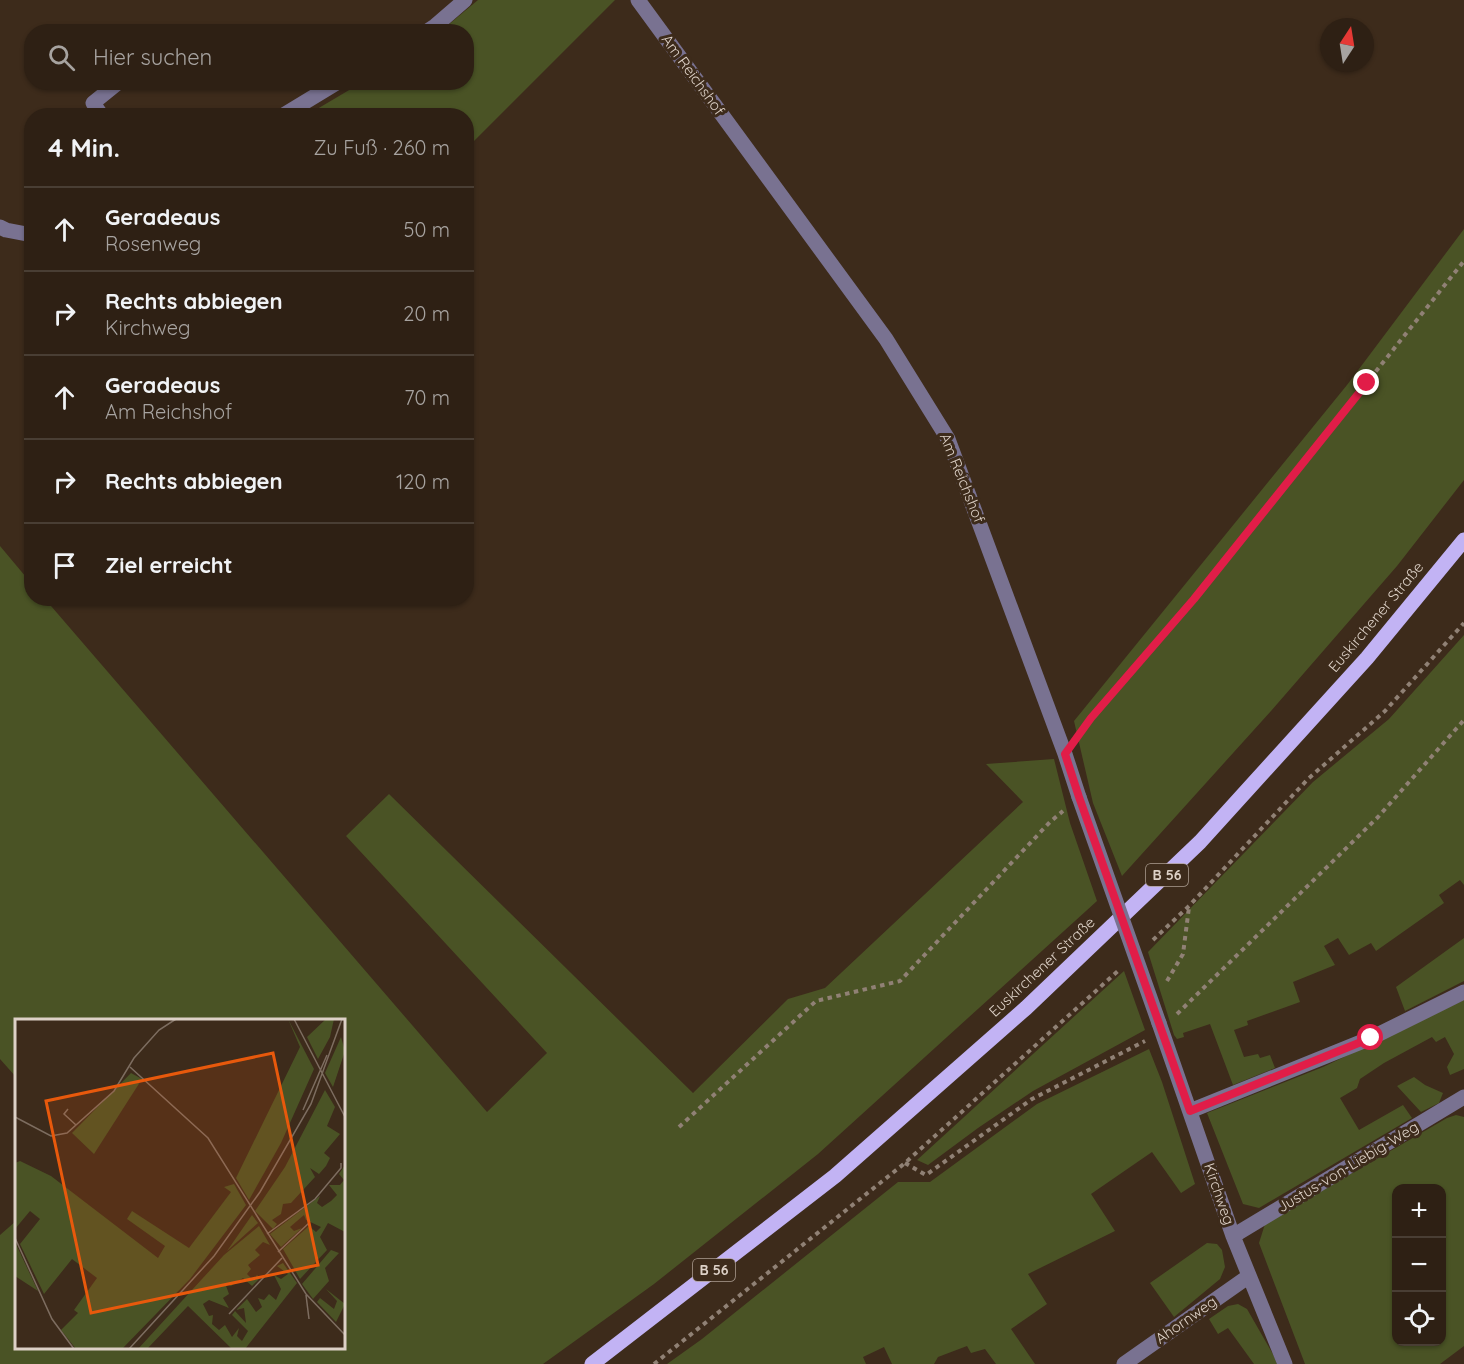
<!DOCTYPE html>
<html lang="de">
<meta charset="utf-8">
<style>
:root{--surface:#2e2014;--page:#3a2d22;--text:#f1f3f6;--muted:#a7a3a0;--line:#493e34}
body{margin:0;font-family:Quicksand,sans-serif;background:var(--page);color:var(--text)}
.controls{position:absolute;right:18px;bottom:18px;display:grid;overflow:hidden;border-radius:12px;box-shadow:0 2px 4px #0004}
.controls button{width:54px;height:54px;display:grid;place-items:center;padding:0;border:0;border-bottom:2px solid var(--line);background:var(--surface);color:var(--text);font:30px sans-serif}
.compass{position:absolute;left:1320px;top:18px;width:54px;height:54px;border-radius:50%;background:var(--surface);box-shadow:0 2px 4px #0004;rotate:12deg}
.stop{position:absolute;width:18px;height:18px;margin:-14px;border:4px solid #e11d48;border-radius:50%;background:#fff}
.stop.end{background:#e11d48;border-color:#fff;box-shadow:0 2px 6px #0008}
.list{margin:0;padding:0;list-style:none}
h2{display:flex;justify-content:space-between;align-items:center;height:78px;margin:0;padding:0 24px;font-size:26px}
h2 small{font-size:20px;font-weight:400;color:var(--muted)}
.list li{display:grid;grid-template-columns:39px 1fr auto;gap:18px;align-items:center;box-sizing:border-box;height:84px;padding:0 24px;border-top:2px solid var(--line)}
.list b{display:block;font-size:22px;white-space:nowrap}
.list p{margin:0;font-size:20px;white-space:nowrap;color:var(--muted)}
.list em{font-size:20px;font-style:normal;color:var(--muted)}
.icon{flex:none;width:33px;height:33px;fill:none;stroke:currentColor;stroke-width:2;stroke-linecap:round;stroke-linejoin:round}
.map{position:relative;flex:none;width:1464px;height:1364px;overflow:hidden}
.search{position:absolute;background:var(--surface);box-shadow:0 2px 4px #0004;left:24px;top:24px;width:450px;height:66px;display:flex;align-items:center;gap:15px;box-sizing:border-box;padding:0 21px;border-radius:24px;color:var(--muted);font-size:22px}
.panel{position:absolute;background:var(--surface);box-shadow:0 2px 4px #0004;left:24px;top:108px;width:450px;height:498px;border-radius:24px}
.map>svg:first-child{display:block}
.green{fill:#4a5325;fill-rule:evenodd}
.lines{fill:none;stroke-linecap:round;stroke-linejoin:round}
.path{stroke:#908175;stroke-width:4;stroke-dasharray:4.5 4.5;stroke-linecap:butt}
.minor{stroke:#797291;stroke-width:15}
.major{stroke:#c2b3f4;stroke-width:15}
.minor-bridge{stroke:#797291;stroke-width:15}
.route{stroke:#e11d48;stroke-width:8}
.labels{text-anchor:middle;stroke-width:6;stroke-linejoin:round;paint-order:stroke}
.shield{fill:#3d2b1b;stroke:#ad9f93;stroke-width:1.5}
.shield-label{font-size:14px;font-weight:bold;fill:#ddd1c7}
.street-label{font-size:15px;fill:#ddd1c7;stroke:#3d2b1b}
.inset-road{fill:none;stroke:#7d6d60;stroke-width:1.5}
.view{fill:#e8590c;fill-opacity:0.15;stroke:#e8590c;stroke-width:3}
.inset-edge{fill:none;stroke:#ddd1c7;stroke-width:3}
</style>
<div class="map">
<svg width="1464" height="1364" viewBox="0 0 1464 1364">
<rect width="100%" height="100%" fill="#3d2b1b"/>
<path class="green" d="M478,0H615L467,148L466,116L307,115L361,83L466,82V32L441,31Z
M1464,229V480L1397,566L1271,711L1122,876L1093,803L1074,721L1347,385Z
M0,546L31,583L32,598L45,599L487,1112L547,1053L346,836L389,794L693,1093L788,999L825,988L1023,802L986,764L1054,759L1070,823L1097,901L818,1154L654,1284L543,1364H0V1235L16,1221V1348H344V1020H16V1077L0,1059Z
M1464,635V885L1460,880L1439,895L1444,903L1376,951L1371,943L1349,955L1338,938L1324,946L1335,965L1293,982L1300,1002L1247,1021L1248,1025L1234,1030L1244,1057L1258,1054L1260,1058L1270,1055L1275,1068L1233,1085L1210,1024L1183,1033L1184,1037L1177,1039L1174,1035L1148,952L1313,782L1389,719Z
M1464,938V981L1405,1011L1396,987Z
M1124,971L1145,1030L1033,1091L978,1128L928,1165L917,1160Z
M1464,1000V1069L1450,1075L1447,1067L1454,1054L1445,1037L1436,1042L1432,1037L1384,1063L1360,1079L1357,1088L1340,1098L1359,1130L1403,1105L1412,1118L1259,1208L1243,1204L1207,1113L1323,1067Z
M1149,1049L1162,1082L1195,1184L1181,1193L1152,1152L1091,1194L1115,1231L1028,1274L1047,1304L1011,1329L1035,1364H996L985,1349L971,1353L967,1346L938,1357L934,1364H892L884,1347L863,1357L866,1364H667L702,1339L898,1182H930L1037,1104Z
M1414,1077L1425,1085L1443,1093L1439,1103L1421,1112L1397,1086Z
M1456,1115L1464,1117V1346L1440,1364H1305L1259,1243L1265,1224L1447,1118ZM1396,1188H1442V1342H1396Z
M1207,1243L1217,1244L1222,1250L1225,1267L1220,1279L1174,1317L1150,1283Z
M1238,1304L1247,1309L1274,1356L1277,1364H1254L1228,1328L1218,1334L1209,1319L1228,1306Z"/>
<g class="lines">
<path class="path" d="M1080,734L1091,718L1194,599L1464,261
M1153,940L1189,906L1308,779L1385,711L1464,623
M1167,981L1183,954L1189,907
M1177,1014L1378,817L1464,720
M679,1127L816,1001L900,981L1050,822L1063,811
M905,1163L926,1175L1032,1099L1145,1041
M654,1364L905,1163L1118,971"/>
<path class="minor" d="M638,0L886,339L948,439L1065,754L1079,797
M426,32L435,26L465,0
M102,116L93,103L119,82
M282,116L338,82
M0,227L6,230L32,235
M1159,1023L1233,1236L1285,1364
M1190,1111L1371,1038L1464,992
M1233,1236L1464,1097
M1124,1364L1249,1276"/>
<path class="major" d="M592,1364L835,1176L1026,1008L1200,842L1367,658L1464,540"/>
<path class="minor-bridge" d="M1079,797L1159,1023"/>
</g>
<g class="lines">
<path class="route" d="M1367,383L1194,599L1091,718L1065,754L1079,797L1190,1111L1371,1038"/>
</g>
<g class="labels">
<g class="shield">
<rect x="1146" y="864" width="42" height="22" rx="4.5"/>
<rect x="693" y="1259" width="42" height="22" rx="4.5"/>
</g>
<g class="shield-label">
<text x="1167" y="880">B 56</text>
<text x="714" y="1275">B 56</text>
</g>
<g class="street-label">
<text transform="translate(693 75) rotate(54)" y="5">Am Reichshof</text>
<text transform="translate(962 478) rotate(68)" y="5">Am Reichshof</text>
<text transform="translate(1376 617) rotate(-50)" y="5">Euskirchener Straße</text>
<text transform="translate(1042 967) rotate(-43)" y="5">Euskirchener Straße</text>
<text transform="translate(1348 1167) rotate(-31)" y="5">Justus-von-Liebig-Weg</text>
<text transform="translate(1219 1194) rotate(71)" y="5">Kirchweg</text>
<text transform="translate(1186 1320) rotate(-35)" y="5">Ahornweg</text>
</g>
</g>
<g transform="translate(15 1019)">
<rect width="330" height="330" fill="#3d2b1b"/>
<path d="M273,0L299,50L266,124L234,181L221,159L285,28ZM311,0H319L315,18L303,40L292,18ZM326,18L330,32L318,68L310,54ZM116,54L127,60L79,135L57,114ZM310,71L320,88L312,107L325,115L309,134L315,139L311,147L304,155L295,149L300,158L276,184L268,185L266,195L257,201L262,205L258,210L240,192L270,148ZM5,142L36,157L143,239L150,227L112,200L117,192L174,229L216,173L209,168L219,165L231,186L175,260L107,330H61L46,311L63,294L59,291L82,259L57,240L29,275L5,225L25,200L15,192L0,210V144ZM330,146V213L313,204L305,218L312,231L285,260L268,230L294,207L301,213L306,208L291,201L289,196L275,208L279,212L287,209L266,228L255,215L305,177L302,184L307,188L316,182L322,176L314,166H325L329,161L324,155ZM237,196L243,204L212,232ZM244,207L255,226L248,223L240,231L245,236L233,246L236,250L232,255L238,261L242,256L245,259L237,267L228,259L216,267L210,264L214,275L208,279L214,289L194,281L188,285L194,297L198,296L197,305L204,311L210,306L217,318L224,309L222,317L227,322L233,312L217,296L220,292L231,304L229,289L221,291L232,280L241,293L247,288L243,279L249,281L254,275L261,281L266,270L259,256L266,260L273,255L262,247L268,244L282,264L230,330H217L173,287L132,330H123L209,236ZM0,223L23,272L0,257ZM316,231L324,234L310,249L314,262L298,280L287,265ZM311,270L330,285L321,303L302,283L305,279L319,290L322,282Z" fill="#4a5325"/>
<path class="inset-road" d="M279,0L330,98M115,48L193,119L291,275L330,316M53,90L49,95L61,106M288,91L312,36M0,98L36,117L52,114L99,72L119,39L144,11L161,0M252,215L300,180L326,149V144M0,219L37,300L59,330M263,233L294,204M291,276L294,300M214,295L267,239M114,330L199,237L245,173L296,85L327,0"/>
<path class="view" d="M258,34L303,246L76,294L31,82Z"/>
<rect width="330" height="330" class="inset-edge"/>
</g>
</svg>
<div class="controls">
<button>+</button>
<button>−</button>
<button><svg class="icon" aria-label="locate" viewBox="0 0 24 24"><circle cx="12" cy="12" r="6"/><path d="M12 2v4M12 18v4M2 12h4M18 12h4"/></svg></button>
</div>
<svg class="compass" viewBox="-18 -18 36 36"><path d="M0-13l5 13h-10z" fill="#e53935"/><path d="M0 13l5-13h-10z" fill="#a7a3a0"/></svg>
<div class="stop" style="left:1371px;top:1038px"></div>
<div class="stop end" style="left:1367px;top:383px"></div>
<div class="search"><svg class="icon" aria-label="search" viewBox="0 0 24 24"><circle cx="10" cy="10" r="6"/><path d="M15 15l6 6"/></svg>Hier suchen</div>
<section class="panel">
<h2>4 Min.<small>Zu Fuß · 260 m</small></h2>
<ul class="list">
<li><svg class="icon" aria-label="ahead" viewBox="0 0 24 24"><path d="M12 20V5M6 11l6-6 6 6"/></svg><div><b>Geradeaus</b><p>Rosenweg</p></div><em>50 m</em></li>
<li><svg class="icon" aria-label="right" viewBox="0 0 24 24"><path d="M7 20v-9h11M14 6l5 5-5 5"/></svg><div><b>Rechts abbiegen</b><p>Kirchweg</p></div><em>20 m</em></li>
<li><svg class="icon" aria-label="ahead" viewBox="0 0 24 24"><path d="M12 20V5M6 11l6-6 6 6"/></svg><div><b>Geradeaus</b><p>Am Reichshof</p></div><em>70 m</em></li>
<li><svg class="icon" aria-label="right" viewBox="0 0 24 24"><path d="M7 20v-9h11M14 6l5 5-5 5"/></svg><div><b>Rechts abbiegen</b></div><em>120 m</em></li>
<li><svg class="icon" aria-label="arrive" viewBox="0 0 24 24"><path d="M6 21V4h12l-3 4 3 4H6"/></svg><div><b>Ziel erreicht</b></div></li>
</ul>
</section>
</div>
